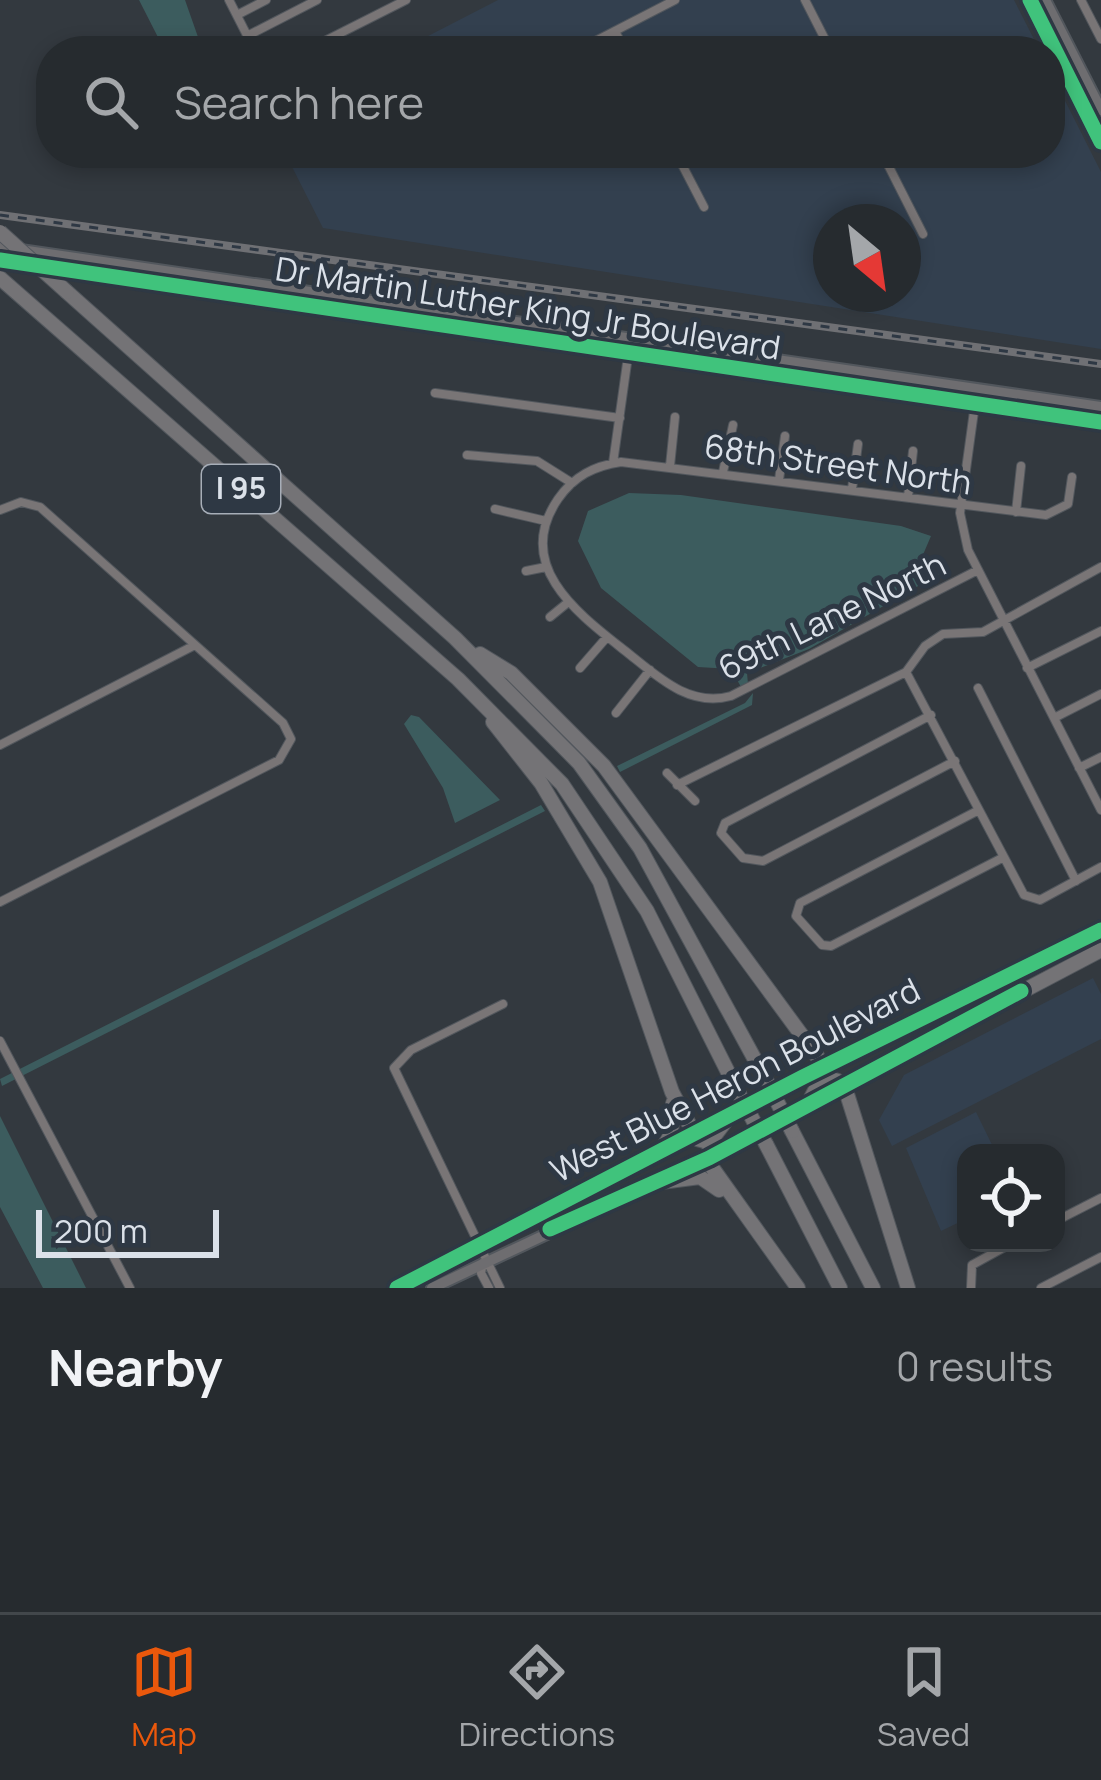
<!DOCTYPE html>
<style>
:root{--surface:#262b2f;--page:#2e3337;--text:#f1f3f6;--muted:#a4a7aa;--line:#42474b;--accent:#ea580c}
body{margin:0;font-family:Manrope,sans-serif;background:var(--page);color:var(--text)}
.controls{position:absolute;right:36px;bottom:36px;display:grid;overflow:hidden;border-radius:24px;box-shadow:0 6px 18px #0003}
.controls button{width:108px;height:108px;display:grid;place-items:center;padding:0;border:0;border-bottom:3px solid var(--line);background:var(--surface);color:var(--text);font:60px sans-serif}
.compass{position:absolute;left:813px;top:204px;width:108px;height:108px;border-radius:50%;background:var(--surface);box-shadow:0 6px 18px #0003;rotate:151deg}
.scale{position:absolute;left:36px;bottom:30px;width:183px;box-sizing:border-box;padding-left:12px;border:6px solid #dbe1e9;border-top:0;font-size:33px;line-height:42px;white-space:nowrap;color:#dbe1e9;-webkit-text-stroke:9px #2e3844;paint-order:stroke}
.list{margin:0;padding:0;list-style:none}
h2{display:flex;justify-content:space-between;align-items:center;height:156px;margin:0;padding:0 48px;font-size:51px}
h2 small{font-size:39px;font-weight:400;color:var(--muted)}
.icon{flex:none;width:66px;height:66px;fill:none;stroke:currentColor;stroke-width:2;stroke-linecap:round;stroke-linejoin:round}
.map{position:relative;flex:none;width:1101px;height:1288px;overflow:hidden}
.search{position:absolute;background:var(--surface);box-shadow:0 6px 18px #0003;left:36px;right:36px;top:36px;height:132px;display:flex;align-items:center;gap:30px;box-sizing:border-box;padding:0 42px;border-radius:48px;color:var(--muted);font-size:45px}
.sheet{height:324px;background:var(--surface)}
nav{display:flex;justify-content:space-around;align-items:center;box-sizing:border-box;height:168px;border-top:3px solid var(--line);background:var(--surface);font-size:33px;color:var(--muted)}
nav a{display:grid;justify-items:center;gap:6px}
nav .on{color:var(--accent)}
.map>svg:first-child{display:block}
.built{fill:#33404f;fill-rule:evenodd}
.water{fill:#3c5c5e}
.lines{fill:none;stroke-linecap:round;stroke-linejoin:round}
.minor-casing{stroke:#52575d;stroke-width:10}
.major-casing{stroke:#52575d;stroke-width:14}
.highway-casing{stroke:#52575d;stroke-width:16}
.minor{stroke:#797576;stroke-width:8}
.major{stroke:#6e6d70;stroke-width:10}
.highway{stroke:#747376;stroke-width:14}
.rail-casing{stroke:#6f7074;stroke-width:8}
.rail{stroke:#2e3844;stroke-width:3;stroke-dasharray:9;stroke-linecap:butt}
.highway-bridge-casing{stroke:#52575d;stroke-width:16;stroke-linecap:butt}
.highway-bridge{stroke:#747376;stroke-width:14}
.cycleway-casing{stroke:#2e3844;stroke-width:22}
.cycleway{stroke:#40c37c;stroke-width:15}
.labels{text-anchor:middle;stroke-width:10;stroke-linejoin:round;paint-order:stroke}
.shield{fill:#2e3844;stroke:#a7aeb8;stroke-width:3}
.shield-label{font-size:30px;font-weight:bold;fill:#dbe1e9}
.street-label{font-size:33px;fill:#dbe1e9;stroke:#2e3844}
</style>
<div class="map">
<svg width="1101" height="1288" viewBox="0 0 1101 1288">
<rect width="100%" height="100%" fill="#33393f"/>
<path class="built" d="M498,0H1014L1040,51H399Z
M1050,71L1101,172V349L323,228L285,153H1050ZM831,222H903V294H831Z
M1093,978L1101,994V1039L892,1146L879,1120L904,1075Z
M976,1112L996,1153H966V1219L941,1231L906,1148Z"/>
<path class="water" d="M139,0H185L198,37L213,51H165Z
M629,493L681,495L901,526L931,536L919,564L924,572L939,574L809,649L747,673L748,684L741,687L731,669L698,667L601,588L578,541L588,511Z
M753,693L752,705L620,772L617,766L745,703Z
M411,715L419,717L500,800L455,823L443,788L404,724Z
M541,805L545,811L2,1086L0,1079Z
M0,1117V1116L86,1288H43L0,1207Z"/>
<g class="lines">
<g class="minor-casing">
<path id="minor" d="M229,0L255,51
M805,0L831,51
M1081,0L1101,39
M237,15L266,0
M615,31L625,51
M247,36L317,0
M305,51L406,0
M576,51L675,0
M676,153L704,207
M882,153L923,234
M435,393L620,418
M975,404L960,513L968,550L1101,810
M467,455L537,461L572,483
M613,463L629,349
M670,466L675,417
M723,472L733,425
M779,480L785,436
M852,489L858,444
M908,497L913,451
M495,509L546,521
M0,510L21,502L40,507L283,723L291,739L279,760L0,902
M1016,512L1021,466
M526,571L546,567
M976,571L731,696C688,708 656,675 624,650C577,613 513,565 558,499C574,476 594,466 621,462L1046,515L1068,504L1072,477
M550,617L566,604
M580,668L607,637
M1027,668L1101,631
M906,672L1024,895L1040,900L1101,867
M978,688L1076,881
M616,713L650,670
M931,715L725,823L721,833L743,858L763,861L955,761
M1054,718L1101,694
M0,745L195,645
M1079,768L1101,757
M667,773L695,801
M677,785L906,672L925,646L943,634L983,632L1101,567
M979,810L800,903L796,916L822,945L831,946L1004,857
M0,1041L130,1288
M1056,1221L1101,1198
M483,1263L481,1273L489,1288
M500,1288L394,1068L411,1050L503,1004
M971,1288L972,1265L1012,1243
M1041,1288L1101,1257"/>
</g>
<g class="major-casing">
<path id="major" d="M1030,0L1101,142
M1045,0L1101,110
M0,247L1101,407
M0,260L1101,422
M397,1288L729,1115
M432,1288L717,1154"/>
</g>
<g class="highway-casing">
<path id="highway" d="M0,278L458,679L562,784L647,911L739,1094
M67,292L455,638L579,763L640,848L766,1080
M480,654L511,673L604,766L817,1056L823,1075L810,1100
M493,722L541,783L600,882L672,1092L697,1139L727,1147L1101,950
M817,1075L838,1081L847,1094L908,1288
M792,1131L873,1288
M766,1144L840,1288
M661,1151L671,1134L673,1103
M661,1182L700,1177L719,1190
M798,1288L711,1166L709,1143L732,1113L1101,930"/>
</g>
<use href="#minor" class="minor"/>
<use href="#major" class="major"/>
<use href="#highway" class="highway"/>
<g class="rail-casing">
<path id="rail" d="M0,215L1101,364"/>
</g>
<use href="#rail" class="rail"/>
<g class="highway-bridge-casing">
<path id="highway-bridge" d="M0,232L67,292
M766,1080L792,1131
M739,1094L766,1144"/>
</g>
<use href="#highway-bridge" class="highway-bridge"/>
<g class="cycleway-casing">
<path id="cycleway" d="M1030,0L1101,142
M0,260L1101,422
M550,1229L709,1158L1021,991
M397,1288L803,1077L1101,930"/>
</g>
<use href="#cycleway" class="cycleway"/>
</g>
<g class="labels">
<rect class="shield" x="202" y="465" width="78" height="48" rx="9"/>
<g class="shield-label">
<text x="241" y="499">I 95</text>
</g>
<g class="street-label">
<text transform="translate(528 308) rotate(9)" y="12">Dr Martin Luther King Jr Boulevard</text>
<text transform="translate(838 464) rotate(8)" y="12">68th Street North</text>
<text transform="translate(832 616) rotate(-26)" y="12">69th Lane North</text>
<text transform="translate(735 1080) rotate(-27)" y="12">West Blue Heron Boulevard</text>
</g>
</g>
</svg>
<div class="controls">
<button><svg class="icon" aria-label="locate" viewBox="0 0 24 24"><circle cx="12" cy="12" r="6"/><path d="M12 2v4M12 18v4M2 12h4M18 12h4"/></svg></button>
</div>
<svg class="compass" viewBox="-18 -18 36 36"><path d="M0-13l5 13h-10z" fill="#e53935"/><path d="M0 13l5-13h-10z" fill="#a4a7aa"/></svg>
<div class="scale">200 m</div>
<div class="search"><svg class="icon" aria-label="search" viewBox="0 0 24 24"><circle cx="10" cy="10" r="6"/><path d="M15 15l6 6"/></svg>Search here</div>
</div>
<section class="sheet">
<h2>Nearby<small>0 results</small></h2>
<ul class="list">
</ul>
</section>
<nav>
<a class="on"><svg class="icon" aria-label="map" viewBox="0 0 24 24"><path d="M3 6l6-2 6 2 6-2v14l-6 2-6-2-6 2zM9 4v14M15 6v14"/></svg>Map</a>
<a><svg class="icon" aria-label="directions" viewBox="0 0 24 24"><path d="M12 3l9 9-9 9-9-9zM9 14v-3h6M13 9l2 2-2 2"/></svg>Directions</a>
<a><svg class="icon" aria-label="saved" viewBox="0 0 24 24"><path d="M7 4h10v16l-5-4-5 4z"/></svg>Saved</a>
</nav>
